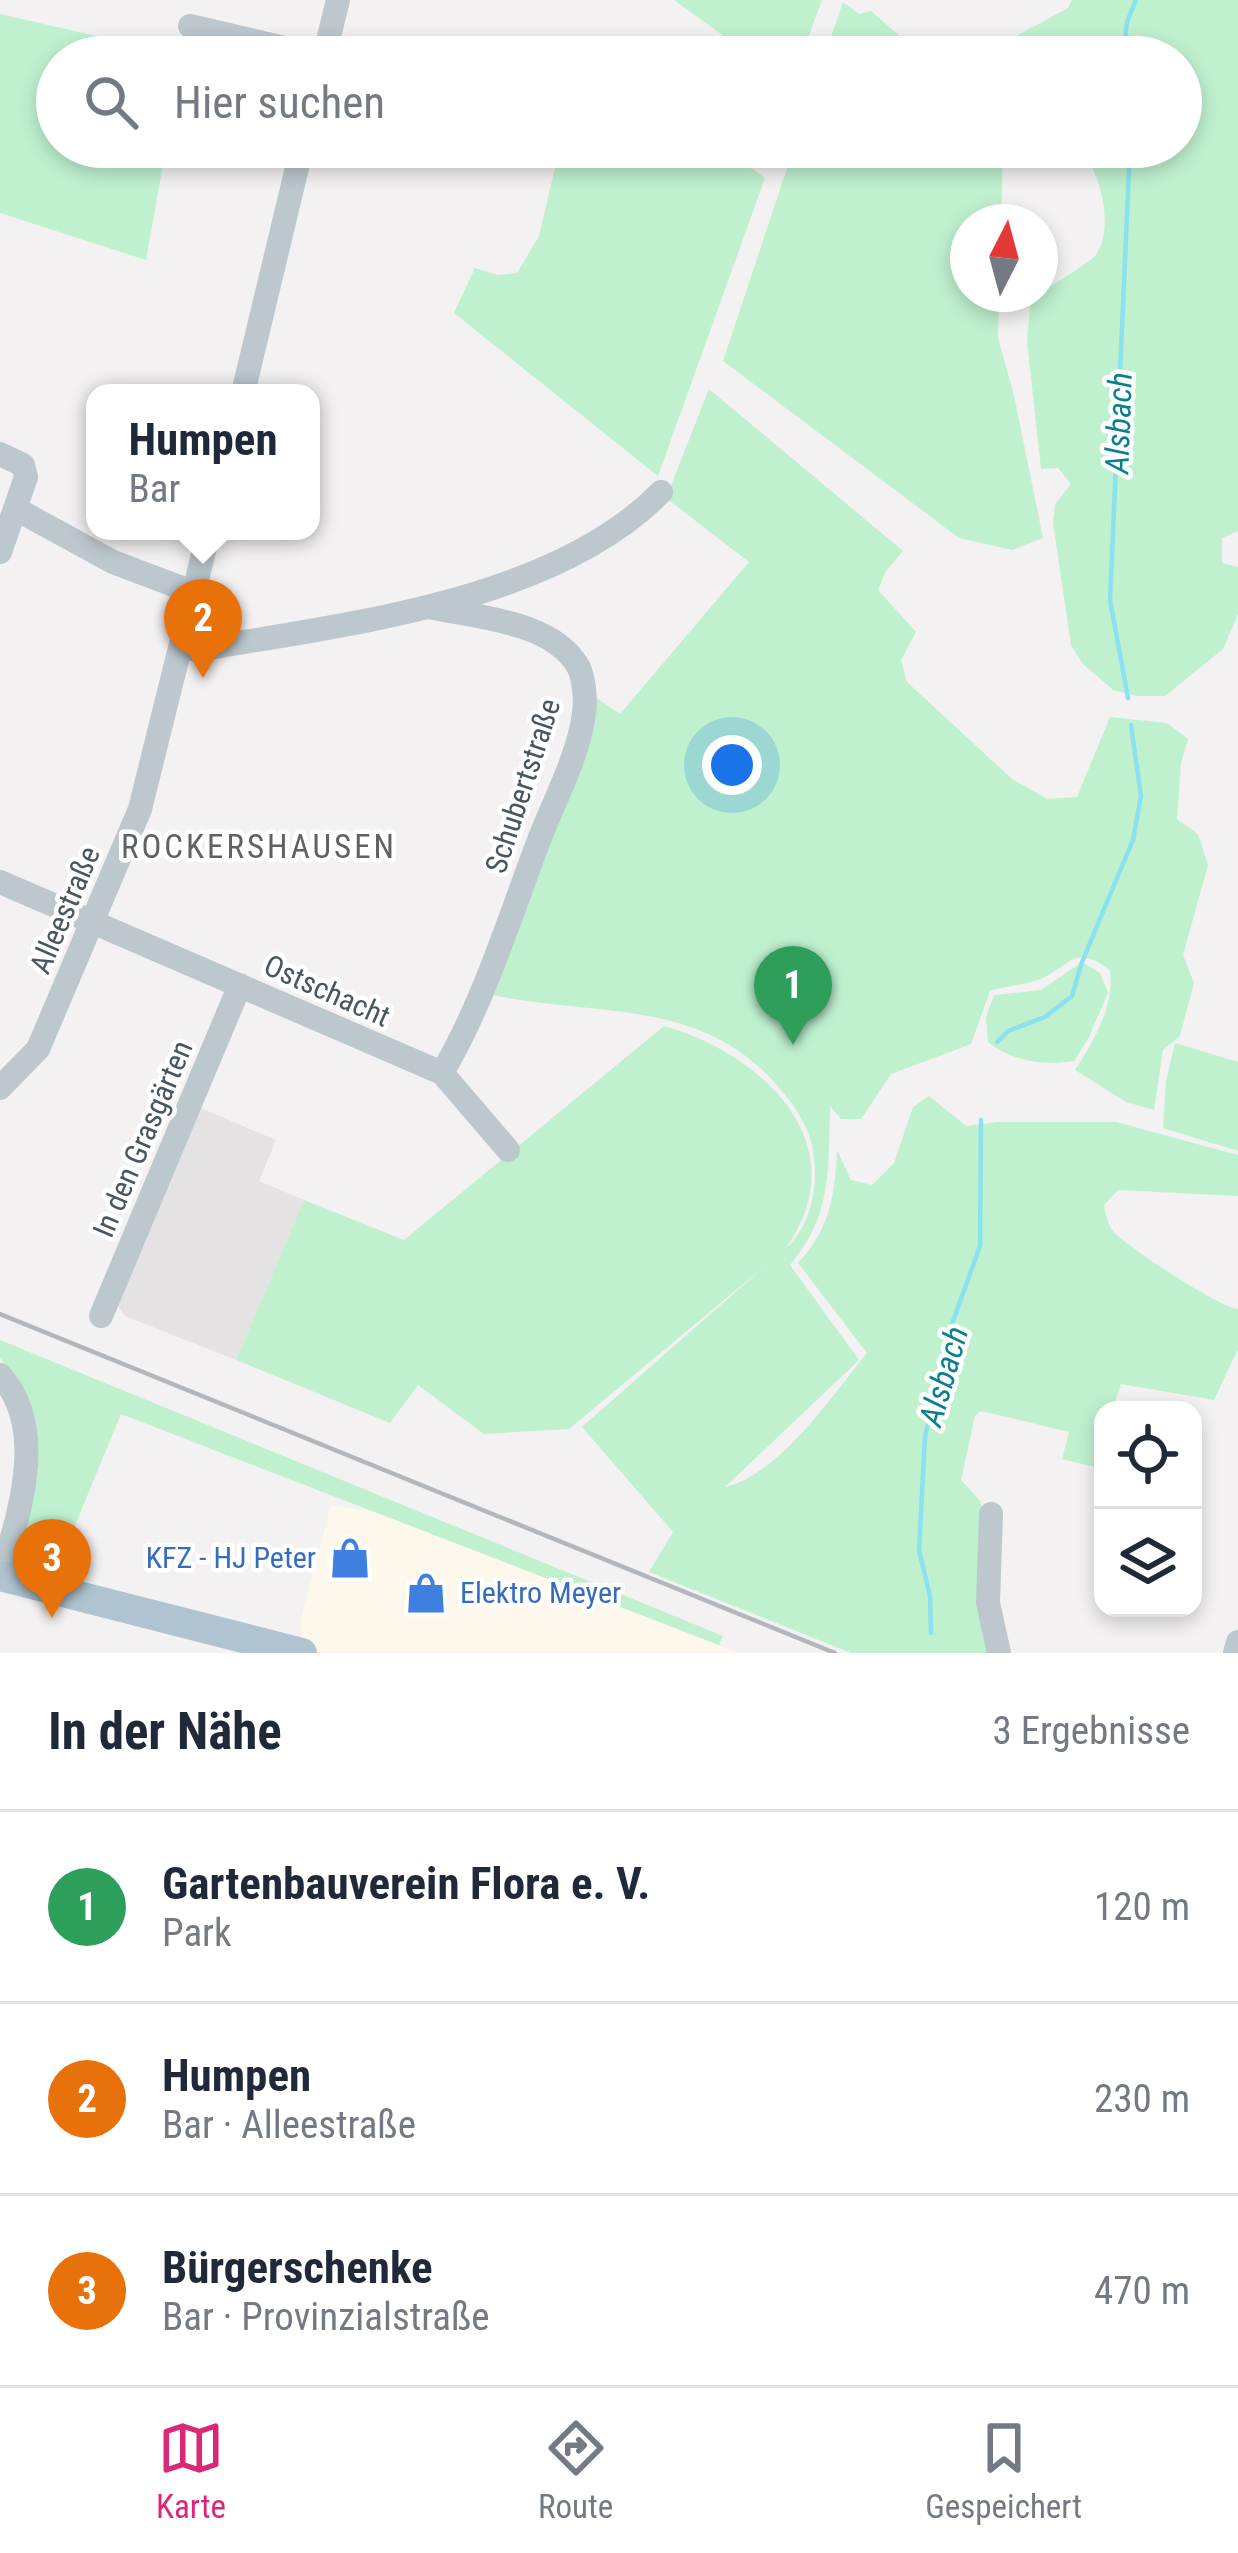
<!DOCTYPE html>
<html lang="de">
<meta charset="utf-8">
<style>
:root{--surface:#fff;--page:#f2f2f3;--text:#1f2937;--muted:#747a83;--line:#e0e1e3;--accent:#db2777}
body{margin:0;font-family:"Roboto Condensed",sans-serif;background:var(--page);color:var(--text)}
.controls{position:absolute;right:36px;bottom:36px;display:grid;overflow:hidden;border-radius:24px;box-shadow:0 6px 18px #0003}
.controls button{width:108px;height:108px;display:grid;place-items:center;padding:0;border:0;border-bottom:3px solid var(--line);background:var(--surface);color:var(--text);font:60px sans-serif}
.compass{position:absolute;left:950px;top:204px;width:108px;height:108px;border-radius:50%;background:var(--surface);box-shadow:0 6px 18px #0003;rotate:6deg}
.you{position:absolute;left:732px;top:765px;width:42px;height:42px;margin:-30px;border:9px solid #fff;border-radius:50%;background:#1a73e8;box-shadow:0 0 0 18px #1a73e833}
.badge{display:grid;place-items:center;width:78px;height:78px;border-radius:50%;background:var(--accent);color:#fff;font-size:39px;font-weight:700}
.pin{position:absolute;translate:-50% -99px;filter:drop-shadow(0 3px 6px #0008)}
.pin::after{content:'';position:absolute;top:63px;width:42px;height:36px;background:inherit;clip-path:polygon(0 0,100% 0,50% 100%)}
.popup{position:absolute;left:86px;top:384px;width:234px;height:156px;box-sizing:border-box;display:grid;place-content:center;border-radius:24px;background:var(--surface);filter:drop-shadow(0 3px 9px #0005);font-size:39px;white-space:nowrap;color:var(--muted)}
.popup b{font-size:45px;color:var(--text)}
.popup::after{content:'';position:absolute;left:50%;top:100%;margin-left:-24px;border:24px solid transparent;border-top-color:var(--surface)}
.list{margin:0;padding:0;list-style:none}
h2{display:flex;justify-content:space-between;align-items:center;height:156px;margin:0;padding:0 48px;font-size:51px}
h2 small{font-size:39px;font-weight:400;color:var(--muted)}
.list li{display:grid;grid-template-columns:78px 1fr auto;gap:36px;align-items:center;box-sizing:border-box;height:192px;padding:0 48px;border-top:3px solid var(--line)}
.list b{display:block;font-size:45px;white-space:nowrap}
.list p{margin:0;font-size:39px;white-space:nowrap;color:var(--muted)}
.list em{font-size:39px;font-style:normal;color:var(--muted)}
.icon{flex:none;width:66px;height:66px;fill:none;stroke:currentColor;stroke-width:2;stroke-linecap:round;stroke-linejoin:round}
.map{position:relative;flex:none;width:1238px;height:1653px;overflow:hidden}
.search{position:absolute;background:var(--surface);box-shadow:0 6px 18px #0003;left:36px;right:36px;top:36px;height:132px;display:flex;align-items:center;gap:30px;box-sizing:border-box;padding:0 42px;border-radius:66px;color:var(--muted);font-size:45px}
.sheet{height:732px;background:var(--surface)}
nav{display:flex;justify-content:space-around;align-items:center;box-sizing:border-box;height:168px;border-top:3px solid var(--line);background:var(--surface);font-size:33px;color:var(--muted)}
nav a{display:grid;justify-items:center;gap:6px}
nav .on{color:var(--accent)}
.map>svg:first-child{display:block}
.commercial{fill:#fdf7ec}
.education{fill:#e4e2e3}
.green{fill:#bff1cf}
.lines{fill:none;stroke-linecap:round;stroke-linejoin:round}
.stream{stroke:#8be1ef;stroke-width:4.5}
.minor{stroke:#bcc7ce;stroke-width:24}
.major{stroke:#b0c3d0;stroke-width:30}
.rail{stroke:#b3b7bc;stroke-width:4.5}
.labels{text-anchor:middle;stroke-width:9;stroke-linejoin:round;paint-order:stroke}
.street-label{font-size:30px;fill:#48565f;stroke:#fff}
.shop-label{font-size:30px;fill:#366cbe;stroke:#fff;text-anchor:end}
.water-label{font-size:33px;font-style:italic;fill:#0a7f92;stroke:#fff}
.neighbourhood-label{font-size:33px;letter-spacing:3px;fill:#5d6266;stroke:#fff}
</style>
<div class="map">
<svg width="1238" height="1653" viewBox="0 0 1238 1653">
<rect width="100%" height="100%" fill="#f3f1f1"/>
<path class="commercial" d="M331,1505L377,1512L738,1653H301V1618Z"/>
<path class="education" d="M198,1107L276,1140L259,1181L304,1200L236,1360L125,1316L118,1306Z"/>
<path class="green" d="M674,0H822L801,57H753Z
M1072,0H1238V531L1222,538V563L1238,567V614L1223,649L1165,696H1138L1113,690L1082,663L1071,645L1053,523L1055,504L1071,484L1058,468L1041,469L1027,341L1031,298C1038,295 1090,262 1095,256C1116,229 1100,166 1077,147H1181V57H1005L1016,36L1068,8Z
M843,2L859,14L871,11L924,57H824Z
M0,14L158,50L159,57H57V147H166L146,260L0,213Z
M565,147H722L765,178L658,476L454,313L475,268L497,275L517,273L539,236L557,159Z
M794,147H1003L1001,222H968V294H999L998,338L1014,395L1043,538L1012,550L959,538L723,361Z
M709,389L903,551L886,571L878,590L916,632L901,660L907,682L1012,779L1047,799L1077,797L1110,717L1167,723L1188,739L1181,763L1177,819L1198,834L1208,865L1183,955L1194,983L1180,1036L1163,1050L1154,1110L1126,1102L1075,1070C1094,1041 1115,1005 1110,970C1073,943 1071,966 1040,979C1025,985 1006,986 990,991L971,1044L891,1074L861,1119H841L830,1106C828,1169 833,1214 790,1265L859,1360L725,1487C780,1474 831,1397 867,1353L798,1263C830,1229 835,1195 837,1150L851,1180L872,1185L894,1163L913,1107L929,1096L966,1126L997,1122H1116L1238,1155V1196L1118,1190L1104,1205C1106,1214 1107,1224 1114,1232C1127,1247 1222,1309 1238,1309V1349L1214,1400L1121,1384L1112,1410H1103V1440L1095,1467L1062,1459L1069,1432L981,1411L975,1416L961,1480L981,1502L979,1584L990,1653H851L649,1572L673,1532L582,1427L765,1266L569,1429L484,1434L418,1385L390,1423L236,1360L304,1200L404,1240L664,1026C763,1054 860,1145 785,1249C810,1227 818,1190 814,1157C811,1128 795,1106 776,1084C699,997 594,1017 493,995L595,697L620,714L749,562L666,498Z
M1082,962L1100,973L1108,993L1088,1039L1074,1061C1044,1066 1011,1061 988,1042L986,1017L994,995L1041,990Z
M1175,1043L1238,1062V1151L1163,1128L1166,1081Z
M0,1340L723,1636L719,1645L121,1414L57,1569C45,1566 31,1564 26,1550C22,1536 29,1516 32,1502C42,1449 37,1400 0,1358Z"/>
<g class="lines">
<path class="stream" d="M1123,57L1127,22L1136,0
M1128,698L1110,600L1130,147
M997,1042L1008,1031L1045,1017L1072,996L1082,962L1133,840L1141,796L1131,725
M931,1633L930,1596L919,1550L925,1437L947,1338L980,1246L981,1120"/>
<path class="minor" d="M190,26L323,57
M324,57L338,0
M243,393L302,147
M0,454L23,465L26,477L0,552
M16,509L113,562L195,593
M429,607C475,617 554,621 579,668C584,679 586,700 584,713C579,754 556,797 541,835C510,915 486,998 442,1073
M181,646L196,650C341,625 554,602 661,492
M0,882L442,1073L508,1150
M0,1088L38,1049L140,809L209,531
M101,1316L240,985
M0,1375C49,1429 18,1516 1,1576
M991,1514L988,1603L999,1653
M1235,1653L1238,1642"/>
<path class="major" d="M0,1576L302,1653"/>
<path class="rail" d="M0,1314L835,1653"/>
</g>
<defs>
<g id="shop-bare" transform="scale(3.24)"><path d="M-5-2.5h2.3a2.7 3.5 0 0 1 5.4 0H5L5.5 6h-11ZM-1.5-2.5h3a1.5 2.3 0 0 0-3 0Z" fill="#3f7fe0" stroke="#fff" stroke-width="2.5" paint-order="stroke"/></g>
</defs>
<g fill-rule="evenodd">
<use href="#shop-bare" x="350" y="1558"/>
<use href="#shop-bare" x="426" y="1593"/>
</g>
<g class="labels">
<g class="street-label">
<text transform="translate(523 786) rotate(-72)" y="10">Schubertstraße</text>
<text transform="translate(65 910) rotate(-67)" y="10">Alleestraße</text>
<text transform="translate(327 991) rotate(24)" y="10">Ostschacht</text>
<text transform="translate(143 1139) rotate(-67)" y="10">In den Grasgärten</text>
</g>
<g class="shop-label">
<text x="316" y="1568">KFZ - HJ Peter</text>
<text x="460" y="1603" text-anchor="start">Elektro Meyer</text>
</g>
<g class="water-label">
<text transform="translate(1118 423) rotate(-88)" y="12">Alsbach</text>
<text transform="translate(943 1376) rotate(-74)" y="12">Alsbach</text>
</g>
<g class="neighbourhood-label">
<text x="259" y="858">ROCKERSHAUSEN</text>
</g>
</g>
</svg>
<div class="controls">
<button><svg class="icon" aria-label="locate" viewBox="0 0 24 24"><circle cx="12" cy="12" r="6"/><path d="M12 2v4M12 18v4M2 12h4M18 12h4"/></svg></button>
<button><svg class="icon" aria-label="layers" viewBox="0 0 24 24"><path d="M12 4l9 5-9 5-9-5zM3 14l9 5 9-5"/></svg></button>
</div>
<svg class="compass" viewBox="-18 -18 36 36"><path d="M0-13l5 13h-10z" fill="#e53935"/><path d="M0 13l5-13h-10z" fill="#747a83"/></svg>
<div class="you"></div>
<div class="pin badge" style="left:793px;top:1045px;background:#2e9e5b">1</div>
<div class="pin badge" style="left:203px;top:678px;background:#e8710a">2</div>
<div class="popup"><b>Humpen</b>Bar</div>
<div class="pin badge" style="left:52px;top:1618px;background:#e8710a">3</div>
<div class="search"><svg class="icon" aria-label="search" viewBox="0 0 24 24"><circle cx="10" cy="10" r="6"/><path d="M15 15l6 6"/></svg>Hier suchen</div>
</div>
<section class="sheet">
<h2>In der Nähe<small>3 Ergebnisse</small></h2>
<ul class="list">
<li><span class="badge" style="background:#2e9e5b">1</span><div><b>Gartenbauverein Flora e. V.</b><p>Park</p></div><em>120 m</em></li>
<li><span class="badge" style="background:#e8710a">2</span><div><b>Humpen</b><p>Bar · Alleestraße</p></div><em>230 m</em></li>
<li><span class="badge" style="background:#e8710a">3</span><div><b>Bürgerschenke</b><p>Bar · Provinzialstraße</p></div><em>470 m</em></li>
</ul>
</section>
<nav>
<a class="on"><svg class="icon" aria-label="map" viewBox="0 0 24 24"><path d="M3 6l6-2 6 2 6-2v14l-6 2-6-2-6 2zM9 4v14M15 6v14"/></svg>Karte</a>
<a><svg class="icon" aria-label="directions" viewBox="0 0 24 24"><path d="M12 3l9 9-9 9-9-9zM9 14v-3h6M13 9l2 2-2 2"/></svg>Route</a>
<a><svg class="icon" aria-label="saved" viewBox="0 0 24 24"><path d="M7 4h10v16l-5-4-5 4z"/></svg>Gespeichert</a>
</nav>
